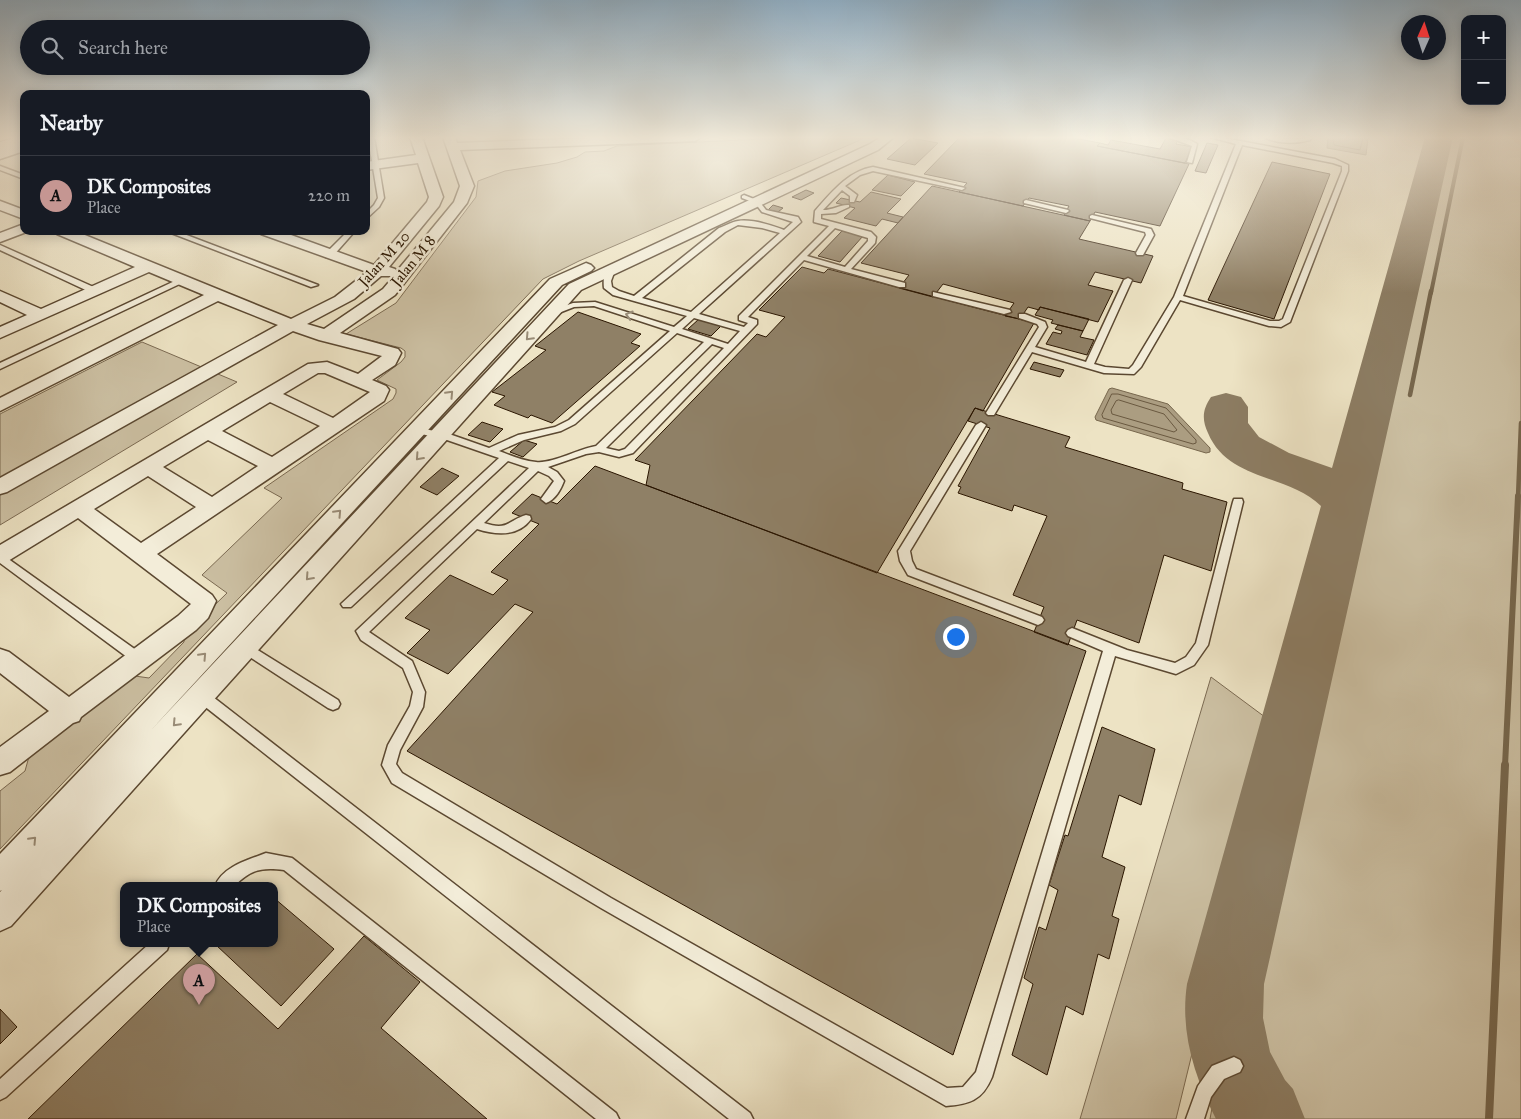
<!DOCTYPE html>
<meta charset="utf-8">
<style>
:root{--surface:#171b24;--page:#20242c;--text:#f1f3f6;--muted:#9ea1a6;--line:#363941;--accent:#c59692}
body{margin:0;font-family:"IM FELL Great Primer",serif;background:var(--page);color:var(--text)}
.controls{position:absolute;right:15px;top:15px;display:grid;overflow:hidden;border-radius:10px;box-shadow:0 2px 12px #0003}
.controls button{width:45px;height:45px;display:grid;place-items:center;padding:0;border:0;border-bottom:1px solid var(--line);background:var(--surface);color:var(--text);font:25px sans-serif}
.compass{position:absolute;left:1401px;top:15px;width:45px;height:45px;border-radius:50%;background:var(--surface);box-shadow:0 2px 12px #0003;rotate:3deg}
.you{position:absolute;left:955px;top:636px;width:18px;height:18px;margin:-12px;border:4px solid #fff;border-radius:50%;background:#1a73e8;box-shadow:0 0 0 8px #1a73e833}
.badge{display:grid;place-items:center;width:32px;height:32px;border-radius:50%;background:var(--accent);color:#111;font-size:16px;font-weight:700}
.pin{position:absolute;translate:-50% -41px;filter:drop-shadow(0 1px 2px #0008)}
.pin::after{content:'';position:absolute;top:26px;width:18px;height:15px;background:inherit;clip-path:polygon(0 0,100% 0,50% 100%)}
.popup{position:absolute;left:120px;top:882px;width:158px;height:65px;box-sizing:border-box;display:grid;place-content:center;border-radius:10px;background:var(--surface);filter:drop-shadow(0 1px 4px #0005);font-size:16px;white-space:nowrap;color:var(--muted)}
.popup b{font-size:19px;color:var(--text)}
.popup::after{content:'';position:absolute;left:50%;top:100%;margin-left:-10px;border:10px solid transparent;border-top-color:var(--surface)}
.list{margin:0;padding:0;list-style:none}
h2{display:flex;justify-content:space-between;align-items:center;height:65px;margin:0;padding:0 20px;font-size:21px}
h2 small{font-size:16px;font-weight:400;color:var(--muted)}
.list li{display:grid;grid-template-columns:32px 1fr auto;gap:15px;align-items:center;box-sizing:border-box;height:80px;padding:0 20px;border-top:1px solid var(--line)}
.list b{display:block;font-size:19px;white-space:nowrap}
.list p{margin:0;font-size:16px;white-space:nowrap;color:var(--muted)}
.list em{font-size:16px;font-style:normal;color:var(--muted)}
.icon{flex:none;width:28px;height:28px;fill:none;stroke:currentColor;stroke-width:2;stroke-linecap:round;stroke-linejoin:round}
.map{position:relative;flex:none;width:1521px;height:1119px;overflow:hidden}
.search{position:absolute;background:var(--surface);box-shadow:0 2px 12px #0003;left:20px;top:20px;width:350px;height:55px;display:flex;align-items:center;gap:12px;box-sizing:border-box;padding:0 18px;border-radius:28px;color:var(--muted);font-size:19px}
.panel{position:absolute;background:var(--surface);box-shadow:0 2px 12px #0003;left:20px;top:90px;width:350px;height:145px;border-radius:10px}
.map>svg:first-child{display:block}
.green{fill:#ccc0a3;stroke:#7b6a52}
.water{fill:#ab9d81;stroke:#77674d}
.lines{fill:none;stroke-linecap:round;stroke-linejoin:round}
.shore{stroke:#6a5940;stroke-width:1}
.stream-far3{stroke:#77674d;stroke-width:4}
.stream-far2{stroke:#77674d;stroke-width:4.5}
.stream-far1{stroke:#77674d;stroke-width:6}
.stream{stroke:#77674d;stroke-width:8}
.taxiway{fill:#8c7c62;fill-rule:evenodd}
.building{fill:#8f8066;stroke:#2a1500}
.service-casing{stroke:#5b4831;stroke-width:3}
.minor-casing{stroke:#5b4831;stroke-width:3}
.secondary-casing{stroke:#2a1500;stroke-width:2}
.service{fill:#f3edd9;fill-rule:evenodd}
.minor{fill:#f3edd9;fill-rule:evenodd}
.secondary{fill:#f3edd9;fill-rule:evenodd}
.oneway{stroke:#998c77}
.labels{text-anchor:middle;stroke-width:5;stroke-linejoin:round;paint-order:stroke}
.far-street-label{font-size:15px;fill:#2a1500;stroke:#f3edd9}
</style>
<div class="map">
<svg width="1521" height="1119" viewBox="0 0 1521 1119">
<rect width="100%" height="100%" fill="#ede3c4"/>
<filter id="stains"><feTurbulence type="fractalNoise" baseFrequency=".004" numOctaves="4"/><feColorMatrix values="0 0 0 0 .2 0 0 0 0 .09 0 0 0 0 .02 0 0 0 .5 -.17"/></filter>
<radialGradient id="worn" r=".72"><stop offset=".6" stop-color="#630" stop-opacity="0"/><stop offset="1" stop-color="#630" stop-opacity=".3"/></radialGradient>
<path class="green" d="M803,137H864L858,141L579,261L543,279L0,849V791L25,771L30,753L135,676L149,678L184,642V635L227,593L202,575L282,498L264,488L393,399L396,393V389L377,380L401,362L405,357V351L401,348L346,334L396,303L476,197L478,181L505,171L557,163L577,157L585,152L604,151L617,146Z
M1446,137H1521V1119H1288L1269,1093L1247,1048L1242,1020L1381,402Z
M142,342L237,382L0,525V414Z
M1211,677L1273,723L1176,1119H1080Z
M1222,1104L1233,1107L1241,1119H1210L1212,1108Z"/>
<path class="water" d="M1328,137H1368L1366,155L1327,148Z
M1112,388L1168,404L1210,448V452L1206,453L1096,420L1095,417L1109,389Z"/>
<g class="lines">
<path class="shore" d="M1333,137L1334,145L1360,150L1363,137
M1112,394H1118L1166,408L1196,440V443L1193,444L1103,418L1102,415Z
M1119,400L1164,414L1177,430L1174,432L1112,414L1111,410L1116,401Z"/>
<path class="stream-far3" d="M1431,293L1463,137"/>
<path class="stream-far2" d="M1410,395L1431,291
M1518,497L1521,423"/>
<path class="stream-far1" d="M1505,766L1518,496"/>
<path class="stream" d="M1489,1119L1505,765"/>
<path class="taxiway" d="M1425,137H1453L1264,984L1263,1018L1270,1052L1285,1080L1293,1089L1305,1119H1216C1194,1076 1180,1032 1187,984L1321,506C1288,474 1228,481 1208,433C1202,420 1202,410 1211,397L1226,393L1241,397L1248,407V423L1259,437L1289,453L1332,468Z"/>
</g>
<path class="building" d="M960,137H1068L1100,143L1097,146L1189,164L1160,226L1095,212L1090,221L1064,215L1069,206L1029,198L1023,206L959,192L967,183L924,174Z
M911,138L938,143L915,165L887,159Z
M1166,138L1178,140L1176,144L1193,147L1185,163L1097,146L1100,143L1108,145L1111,140L1160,149Z
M1207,143L1218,145L1206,173L1195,171Z
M1272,162L1330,174L1274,319L1208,300Z
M888,175L915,182L901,196L872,190Z
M932,186L1090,221L1079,239L1153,256L1141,283L1095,272L1088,285L1113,291L1098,322L1040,307L1039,310L1028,307L1020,319L1005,316L1014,303L943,284L933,297L899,288L909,275L861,263Z
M806,190L814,193L801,200L792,197Z
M871,192L901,199L887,213L903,217L898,223L882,219L876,226L844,218L855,208L836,203L841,198L860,202Z
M773,205L783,208L778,212L768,210Z
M842,231L863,236L840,262L818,256Z
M802,267L824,273L828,269L1034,323L983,411L975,408L877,573L646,485L650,465L635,460L757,334L766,337L785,317L759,310Z
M1040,307L1089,319L1083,331L1051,323L1053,320L1035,315Z
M578,312L641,334L631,343L640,346L552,423L531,415L528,418L494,405L505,396L492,392L546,350L535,346Z
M699,319L721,326L711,336L688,329Z
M1058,325L1083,331L1080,337L1094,340L1087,355L1046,344L1053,332L1061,334L1062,331L1055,329Z
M1034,362L1064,370L1060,377L1030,369Z
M975,408L1070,437L1065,447L1183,483L1182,489L1227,502L1211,571L1164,555L1139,643L1077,620L1068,645L1034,632L1044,607L1013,595L1047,516L1014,505L1012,511L958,493L961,487L958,486L990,428L968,421Z
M482,422L503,429L490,442L468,435Z
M524,440L537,444L523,457L510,452Z
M595,466L1086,651L953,1055L407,751L533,612L515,604L448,674L407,653L430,630L405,618L450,575L493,595L508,580L491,572L539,524L512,513L532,494L557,504Z
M442,468L459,476L437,495L420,487Z
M1102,727L1155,749L1141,805L1119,795L1102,857L1125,867L1112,916L1119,919L1109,959L1098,954L1083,1015L1066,1006L1047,1075L1012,1055L1033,984L1024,978L1039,927L1046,930L1058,890L1049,885L1065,835L1068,836Z
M274,898L334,949L281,1006L216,945L217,944H274Z
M364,936L420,982L381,1028L487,1119H28L197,954L278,1029Z
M0,1009L17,1027L0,1044Z"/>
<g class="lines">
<g class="service-casing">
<path id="service" d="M368,137H374L384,198L379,207L366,219V213L374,205L378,198Z
M1168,137C1178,136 1188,138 1197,144L1192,163L1187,162L1192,146Z
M1210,137H1219L1335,159L1348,165V171L1290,322L1281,327L1269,326L1180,300L1141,367L1134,374L1104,373L1032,352L994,415H988L986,413L1039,327L1037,324L1019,318V314H1025L1045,322L1047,327L1035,347L1086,362L1124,280L1128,278L1132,280L1094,364L1105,367L1129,369L1133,365L1174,297L1236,144ZM1242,145L1333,163L1342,166V171L1283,319L1279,321H1270L1183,296Z
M1264,137L1298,139L1312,137L1310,140C1296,144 1276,144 1264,137Z
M0,166L24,175V179L0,170Z
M873,167L965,188L962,190L873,171L860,175L845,186L857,195L854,202H850V196L842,190L823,210C833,210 842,204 849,205V207L836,213L821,214V219L871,232L876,237L875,243L851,269L905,283V287H899L804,260L748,317L757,320V324L633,453L619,457L599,452L586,454L548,467L557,472L564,481C561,489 555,500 546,503L541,499L554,481L549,476L538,471L484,523C508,531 507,521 526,515L530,516L531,519C518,537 496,535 477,529L369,632L412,661L425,692L423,707L400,750L396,764L402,773L611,898L947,1088L963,1087L976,1072L1103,651L1068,636L1066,633L1068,630L1072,628L1127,650L1175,663L1186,657L1196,643L1233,502L1234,499H1242L1243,502L1208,645L1194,665L1176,674L1115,656L992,1077C982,1101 969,1104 946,1106L601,908L392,783L382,765L388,745L410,706L413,692L403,668L361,640L356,631L529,468L508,461L351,607H343L341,604L499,458L447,440L413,432L411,430L413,428L416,427L452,435L489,448L518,435L555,427L569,420L670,331L594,306L574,307L551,316L547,314L548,312L573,303L595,302L674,327L687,316L613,295L604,288C603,281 604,270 611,268L615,270L611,281L612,287L619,291L634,296L719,228C725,226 731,222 738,221C752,219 771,225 784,230L793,222L762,212L755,203L742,198V196L744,195L759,201L766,210L798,217L801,222L699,314L744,327L748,323L739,320V316L829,226L814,222L815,211C831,193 848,171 873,167ZM738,225L762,228L780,233L691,312L642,298L725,232ZM835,228L868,238V241L845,267L807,256ZM694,318L740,331L728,344L682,329ZM677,333L704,342L596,446C578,449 552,464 536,462C523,461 510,455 499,451L524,440L561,431L575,424ZM712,344L724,348L625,449L619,451L606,448Z
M1026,200L1068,210L1069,211L1066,213L1024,203V201Z
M1092,215L1151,229L1154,235L1143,255H1137L1136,253L1146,235L1145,232L1090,218V216Z
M166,231H176L318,285L311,287Z
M348,231H355L332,257H326V253Z
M0,245L98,289L99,291L92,293L0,250Z
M179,279L186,281L0,369V363Z
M933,292L1010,310L1011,312L1004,314L933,296Z
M981,422L986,425L910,551L912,561L916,569L1042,617L1044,620L1042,623L1038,625L908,575L900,561L898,551L900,548L976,425Z
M0,553L143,655L145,659L143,663L139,664L135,663L0,563Z
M243,641L338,700L340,704L338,708L333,710L328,708L239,650L237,646L239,642Z
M199,689L204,690L750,1113L753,1119H729L194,698L193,694L194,690Z
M266,853L292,858L616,1113L619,1119H596L284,870C260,867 251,870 234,886H215C223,866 248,860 266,853Z
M149,944H169L167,950L6,1097L0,1100V1079Z
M1234,1057L1240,1060L1243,1066L1240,1072L1224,1079L1211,1097L1204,1119H1186L1198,1086L1212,1066Z"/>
</g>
<g class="minor-casing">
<path id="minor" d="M410,137H422L443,197L439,206L389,267L395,269L397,271L454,202L460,186L443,137H455L457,143L618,137H701L695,141L460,150L474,186L467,203L395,295L340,333L398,349L401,353L395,365L372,380L386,386L389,390L384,401L157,554L212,595L216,601L208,618L196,630L81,717L79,721L73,723L10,772L0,775V747L49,711L0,673V649L9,652L69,697L178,616L191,604L78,518L8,561L0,563V545L308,364L327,362L358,374L382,356L319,340L293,331L7,492L0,494V478L278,325L218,301L0,411V398L204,295L149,272L0,338V327L27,315L0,302V291L41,309L135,267L57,234L55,231H75L291,319L335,297L367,272L261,234L259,231H280L374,265L427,202L429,197L418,163L366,170V162L416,155ZM381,276H394L383,289L324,329L307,324L354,299ZM318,373H325L370,392L333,418L283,394ZM270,402L320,426L272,457L222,431ZM208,440L258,466L212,497L163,467ZM148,476L196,507L141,543L94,509Z
M881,137H894L878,150L581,290L11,926L0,931V892L2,890L0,891V854L550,279L586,263L591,265L594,268L591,271L562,285L151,730L569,284L870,144Z
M24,143V151L0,159V151Z
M0,201L24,210V219L0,210Z
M24,224V231H29L0,242V233Z"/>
</g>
<g class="secondary-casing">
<path id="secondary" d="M17,137H24V144L0,152V142Z"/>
</g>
<use href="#service" class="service"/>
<use href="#minor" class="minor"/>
<use href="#secondary" class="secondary"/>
</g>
<defs><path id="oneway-chevron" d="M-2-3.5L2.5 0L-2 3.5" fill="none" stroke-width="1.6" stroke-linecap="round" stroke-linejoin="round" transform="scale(1.25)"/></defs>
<g class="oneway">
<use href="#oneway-chevron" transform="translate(629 315) rotate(-163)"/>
<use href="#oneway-chevron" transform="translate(529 337) rotate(133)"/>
<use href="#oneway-chevron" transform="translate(450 394) rotate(-47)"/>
<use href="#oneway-chevron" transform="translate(419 457) rotate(132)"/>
<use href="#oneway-chevron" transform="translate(338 513) rotate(-47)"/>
<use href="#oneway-chevron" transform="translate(309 577) rotate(132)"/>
<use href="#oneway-chevron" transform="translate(203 656) rotate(-47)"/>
<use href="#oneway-chevron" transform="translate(176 723) rotate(133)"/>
<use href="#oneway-chevron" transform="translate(33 840) rotate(-47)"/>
</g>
<linearGradient id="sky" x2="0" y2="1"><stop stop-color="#8fabbf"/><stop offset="0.47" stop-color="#f7f2e4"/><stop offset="1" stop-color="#f7f2e4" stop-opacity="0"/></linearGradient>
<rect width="1521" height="293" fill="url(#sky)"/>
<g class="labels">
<g class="far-street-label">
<text transform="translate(384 259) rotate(-48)" y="5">Jalan M 20</text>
<text transform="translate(413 261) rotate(-51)" y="5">Jalan M 8</text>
</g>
</g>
<rect width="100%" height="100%" filter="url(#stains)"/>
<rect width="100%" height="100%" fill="url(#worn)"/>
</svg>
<div class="controls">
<button>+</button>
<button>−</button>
</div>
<svg class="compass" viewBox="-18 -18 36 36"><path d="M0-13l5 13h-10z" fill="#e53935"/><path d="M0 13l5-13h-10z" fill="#9ea1a6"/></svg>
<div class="you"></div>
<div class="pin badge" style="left:199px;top:1005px">A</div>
<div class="popup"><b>DK Composites</b>Place</div>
<div class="search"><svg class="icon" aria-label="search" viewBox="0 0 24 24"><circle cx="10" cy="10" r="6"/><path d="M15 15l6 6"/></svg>Search here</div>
<section class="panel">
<h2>Nearby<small></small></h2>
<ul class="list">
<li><span class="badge">A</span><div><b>DK Composites</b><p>Place</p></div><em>220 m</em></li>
</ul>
</section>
</div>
